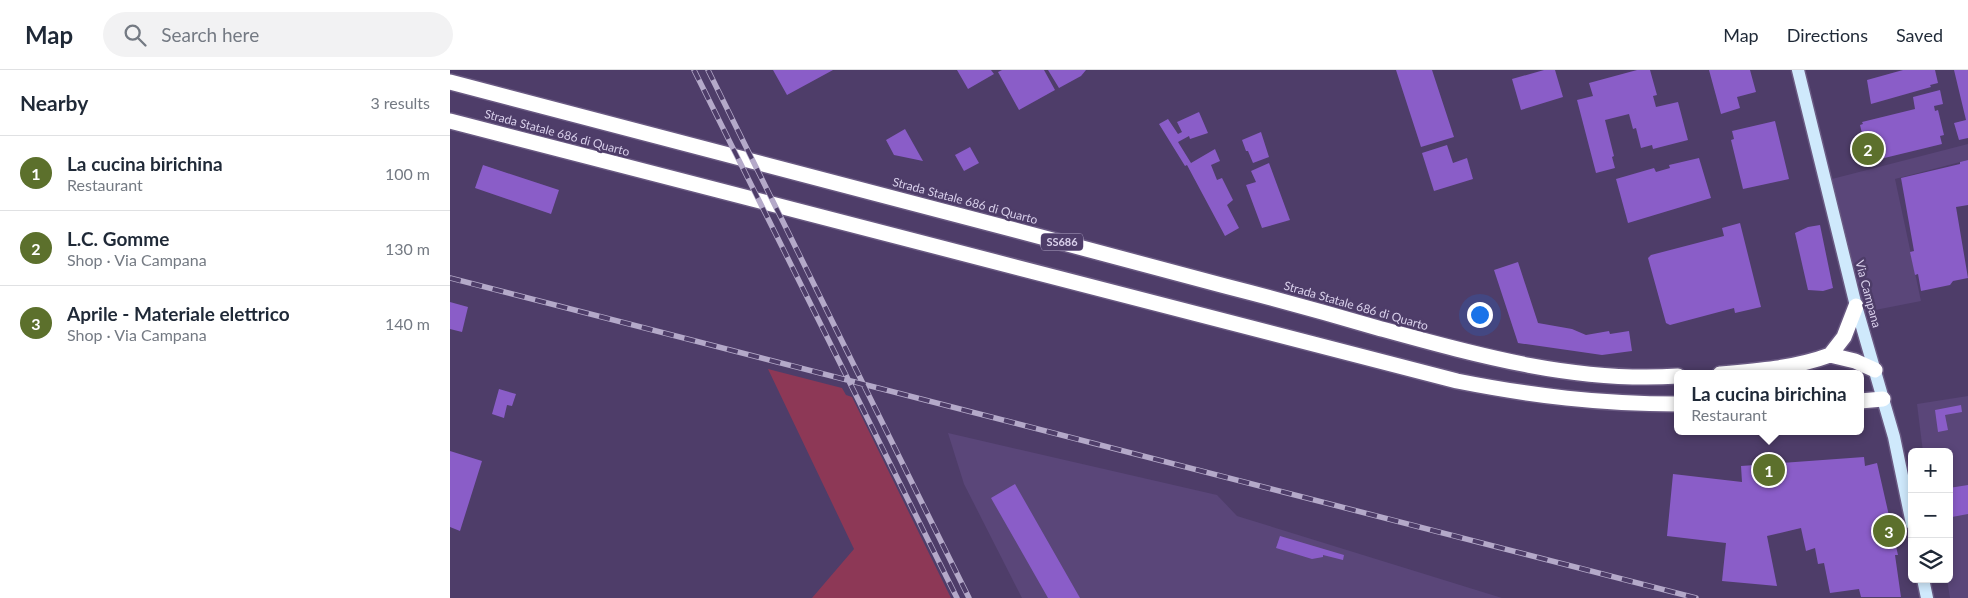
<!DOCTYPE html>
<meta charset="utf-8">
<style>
:root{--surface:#fff;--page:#f2f2f3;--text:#1f2937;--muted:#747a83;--line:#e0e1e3;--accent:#5c702c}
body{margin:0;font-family:Lato,sans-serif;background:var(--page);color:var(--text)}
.controls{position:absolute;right:15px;bottom:15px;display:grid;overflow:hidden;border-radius:8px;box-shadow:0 2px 8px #0003}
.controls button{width:45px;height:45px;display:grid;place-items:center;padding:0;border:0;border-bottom:1px solid var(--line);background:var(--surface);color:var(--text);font:25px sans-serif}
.you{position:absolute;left:1029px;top:244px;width:18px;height:18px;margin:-12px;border:4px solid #fff;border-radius:50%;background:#1a73e8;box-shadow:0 0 0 8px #1a73e833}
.badge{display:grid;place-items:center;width:32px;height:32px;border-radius:50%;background:var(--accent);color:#fff;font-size:16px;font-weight:700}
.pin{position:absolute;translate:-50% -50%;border:2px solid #fff;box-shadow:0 1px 5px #0006}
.popup{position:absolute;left:1224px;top:300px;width:190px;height:65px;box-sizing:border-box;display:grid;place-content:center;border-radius:8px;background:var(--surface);filter:drop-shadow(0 1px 4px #0005);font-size:16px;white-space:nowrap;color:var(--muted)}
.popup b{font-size:19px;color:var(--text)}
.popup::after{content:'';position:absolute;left:50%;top:100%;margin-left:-10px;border:10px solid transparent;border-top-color:var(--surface)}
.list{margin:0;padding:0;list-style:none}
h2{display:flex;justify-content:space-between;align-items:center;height:65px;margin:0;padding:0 20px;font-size:21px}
h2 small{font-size:16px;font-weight:400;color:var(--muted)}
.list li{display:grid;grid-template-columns:32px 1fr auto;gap:15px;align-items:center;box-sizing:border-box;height:75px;padding:0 20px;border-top:1px solid var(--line)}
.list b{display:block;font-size:19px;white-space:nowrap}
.list p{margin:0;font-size:16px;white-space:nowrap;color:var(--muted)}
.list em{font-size:16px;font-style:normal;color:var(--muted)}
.icon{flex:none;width:28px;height:28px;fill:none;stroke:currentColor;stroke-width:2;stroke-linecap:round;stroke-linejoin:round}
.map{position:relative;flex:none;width:1518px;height:528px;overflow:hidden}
header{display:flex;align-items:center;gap:30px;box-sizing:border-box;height:70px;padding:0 25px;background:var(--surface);border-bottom:1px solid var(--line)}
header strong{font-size:24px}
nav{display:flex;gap:28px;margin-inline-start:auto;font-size:18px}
.search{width:350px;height:45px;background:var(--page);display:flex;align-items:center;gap:12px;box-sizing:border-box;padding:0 18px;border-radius:28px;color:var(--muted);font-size:19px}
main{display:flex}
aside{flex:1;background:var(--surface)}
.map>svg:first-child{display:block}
.built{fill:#5a4679}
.green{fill:#8d3856}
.building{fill:#8a5dc8}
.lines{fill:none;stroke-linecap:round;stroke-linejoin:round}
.major-casing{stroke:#6a5a83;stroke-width:15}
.highway-casing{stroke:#6a5a83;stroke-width:18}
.major{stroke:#cfe9fc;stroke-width:12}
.highway{stroke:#fff;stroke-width:15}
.rail-casing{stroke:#b4a9c9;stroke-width:5.5}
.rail{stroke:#4e3d69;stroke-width:4;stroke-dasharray:11;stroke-linecap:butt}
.labels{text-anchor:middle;stroke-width:5;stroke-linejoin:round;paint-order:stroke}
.shield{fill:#4e3d69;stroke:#afa4c4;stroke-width:1}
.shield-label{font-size:11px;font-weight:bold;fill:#d9d0eb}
.street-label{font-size:12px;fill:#d9d0eb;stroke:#4e3d69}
</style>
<header>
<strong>Map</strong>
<div class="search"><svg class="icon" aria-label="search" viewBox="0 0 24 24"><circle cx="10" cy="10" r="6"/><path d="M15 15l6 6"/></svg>Search here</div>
<nav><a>Map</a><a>Directions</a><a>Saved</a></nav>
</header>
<main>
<aside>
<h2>Nearby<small>3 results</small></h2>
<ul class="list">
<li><span class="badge">1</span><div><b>La cucina birichina</b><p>Restaurant</p></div><em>100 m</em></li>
<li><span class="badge">2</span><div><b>L.C. Gomme</b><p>Shop · Via Campana</p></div><em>130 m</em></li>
<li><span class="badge">3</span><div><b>Aprile - Materiale elettrico</b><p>Shop · Via Campana</p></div><em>140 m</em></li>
</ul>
</aside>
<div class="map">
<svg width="1518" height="528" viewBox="0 0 1518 528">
<rect width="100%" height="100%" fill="#4e3d69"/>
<path class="built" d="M1518,74V90L1445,109L1471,231L1415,242L1382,109Z
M1518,326V528H1500L1497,509H1499V382H1473L1467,334Z
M498,363L767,425L787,446L1052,528H572L514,414Z"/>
<path class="green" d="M318,299L392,318L396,325L402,327L501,528H362L404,479Z"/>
<path class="building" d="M323,0H383L337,25Z
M507,0H541L544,4L518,19Z
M552,0H594L605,20L569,40L548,2Z
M598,0H636L631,6L609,18Z
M946,0H982L1004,67L971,77Z
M1094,0H1105L1113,27L1071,40L1062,9Z
M1187,0H1200L1207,25L1203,26L1206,37L1228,32L1238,70L1203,79L1202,75L1191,78L1186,58L1183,59L1179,44L1155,50L1164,86L1162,87L1165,98L1146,103L1127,30L1143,26L1139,13Z
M1259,0H1300L1306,22L1287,27L1290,38L1271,44Z
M1453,0H1485L1488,13L1480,15L1481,17L1421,34L1417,10Z
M1504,0H1518V68L1509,70L1504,53L1516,50Z
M1490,20L1493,34L1484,36L1485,41L1488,40L1494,65L1490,66L1492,74L1422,91L1421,87L1418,88L1410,55L1413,54L1412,52L1465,39L1463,27Z
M749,42L758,63L740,69L739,66L728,72L741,93L765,79L770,91L761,95L767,110L772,108L783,130L777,135L789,158L775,166L737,95L735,96L709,54L718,49L728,64L732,62L727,52Z
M1325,51L1339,109L1293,119L1281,70L1284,69L1282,61Z
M455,59L473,91L444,85L436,70Z
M811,62L819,87L803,93L798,81H796L792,70Z
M997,75L1003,93L1017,88L1023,109L984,121L972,83Z
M520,77L529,93L514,101L505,85Z
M1249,88L1261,128L1178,153L1166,109L1204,98L1206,102L1220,98L1219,95Z
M1518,90V135L1506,137L1518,208L1503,211L1500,215L1471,221L1468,204L1465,205L1460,182L1464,181L1451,108L1510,94V92Z
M819,93L840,150L812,158L796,115L806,112L801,101Z
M33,95L109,120L101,144L25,118Z
M1290,153L1311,237L1285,243L1284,238L1220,255L1216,253L1198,188L1201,185L1274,166L1272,158Z
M1370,155L1383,218L1373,221L1358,220L1345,163L1358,157Z
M1068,192L1088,253L1122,259L1136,265L1159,261L1160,264L1179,261L1182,281L1152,285L1068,273L1044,200Z
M0,232L18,237L12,262L0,259Z
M49,319L66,324L62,336L57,335L54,348L42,344Z
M1511,335L1512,342L1495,345L1498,360L1488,362L1485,340Z
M0,381L32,391L10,461L0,457Z
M1414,387L1415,396L1427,393L1448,485H1445L1451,527H1411L1409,519L1380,523L1374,493L1368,494L1365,478L1356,481L1351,458L1317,466L1327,516L1272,511L1276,473L1217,466L1223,404L1292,412L1291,396Z
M565,414L630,528H598L541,428Z
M1518,415V444L1502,447L1499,418Z
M830,466L894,485L893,490L873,485V487L862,489L826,478Z"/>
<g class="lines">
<g class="major-casing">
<path id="major" d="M1348,0L1406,236L1444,367L1462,454
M1473,509L1477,528"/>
</g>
<g class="highway-casing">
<path id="highway" d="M0,12C259,79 517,147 775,216C826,229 877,243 928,258C1026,285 1125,313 1228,306
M0,51L1007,311C1083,326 1150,334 1228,334
M1380,285L1394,267L1406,236
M1380,285L1405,291L1425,300
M1270,304C1307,301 1345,298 1380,285
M1410,331L1433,329"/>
</g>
<use href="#major" class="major"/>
<use href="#highway" class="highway"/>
<g class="rail-casing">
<path id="rail" d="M244,0L507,528
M258,0L519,528
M0,208L1246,528"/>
</g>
<use href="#rail" class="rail"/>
</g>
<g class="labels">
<rect class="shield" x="591" y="163.5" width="42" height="17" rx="4"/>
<g class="shield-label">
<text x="612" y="176">SS686</text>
</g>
<g class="street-label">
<text transform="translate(107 63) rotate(15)" y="4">Strada Statale 686 di Quarto</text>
<text transform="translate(515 131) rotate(15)" y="4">Strada Statale 686 di Quarto</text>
<text transform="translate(1418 224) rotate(75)" y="4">Via Campana</text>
<text transform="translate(906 236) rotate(16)" y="4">Strada Statale 686 di Quarto</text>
</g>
</g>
</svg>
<div class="controls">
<button>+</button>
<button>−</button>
<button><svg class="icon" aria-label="layers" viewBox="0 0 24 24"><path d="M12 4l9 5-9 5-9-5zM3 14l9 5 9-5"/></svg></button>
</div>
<div class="you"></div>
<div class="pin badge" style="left:1319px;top:400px">1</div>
<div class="popup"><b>La cucina birichina</b>Restaurant</div>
<div class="pin badge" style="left:1418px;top:79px">2</div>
<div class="pin badge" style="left:1439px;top:461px">3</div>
</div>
</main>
